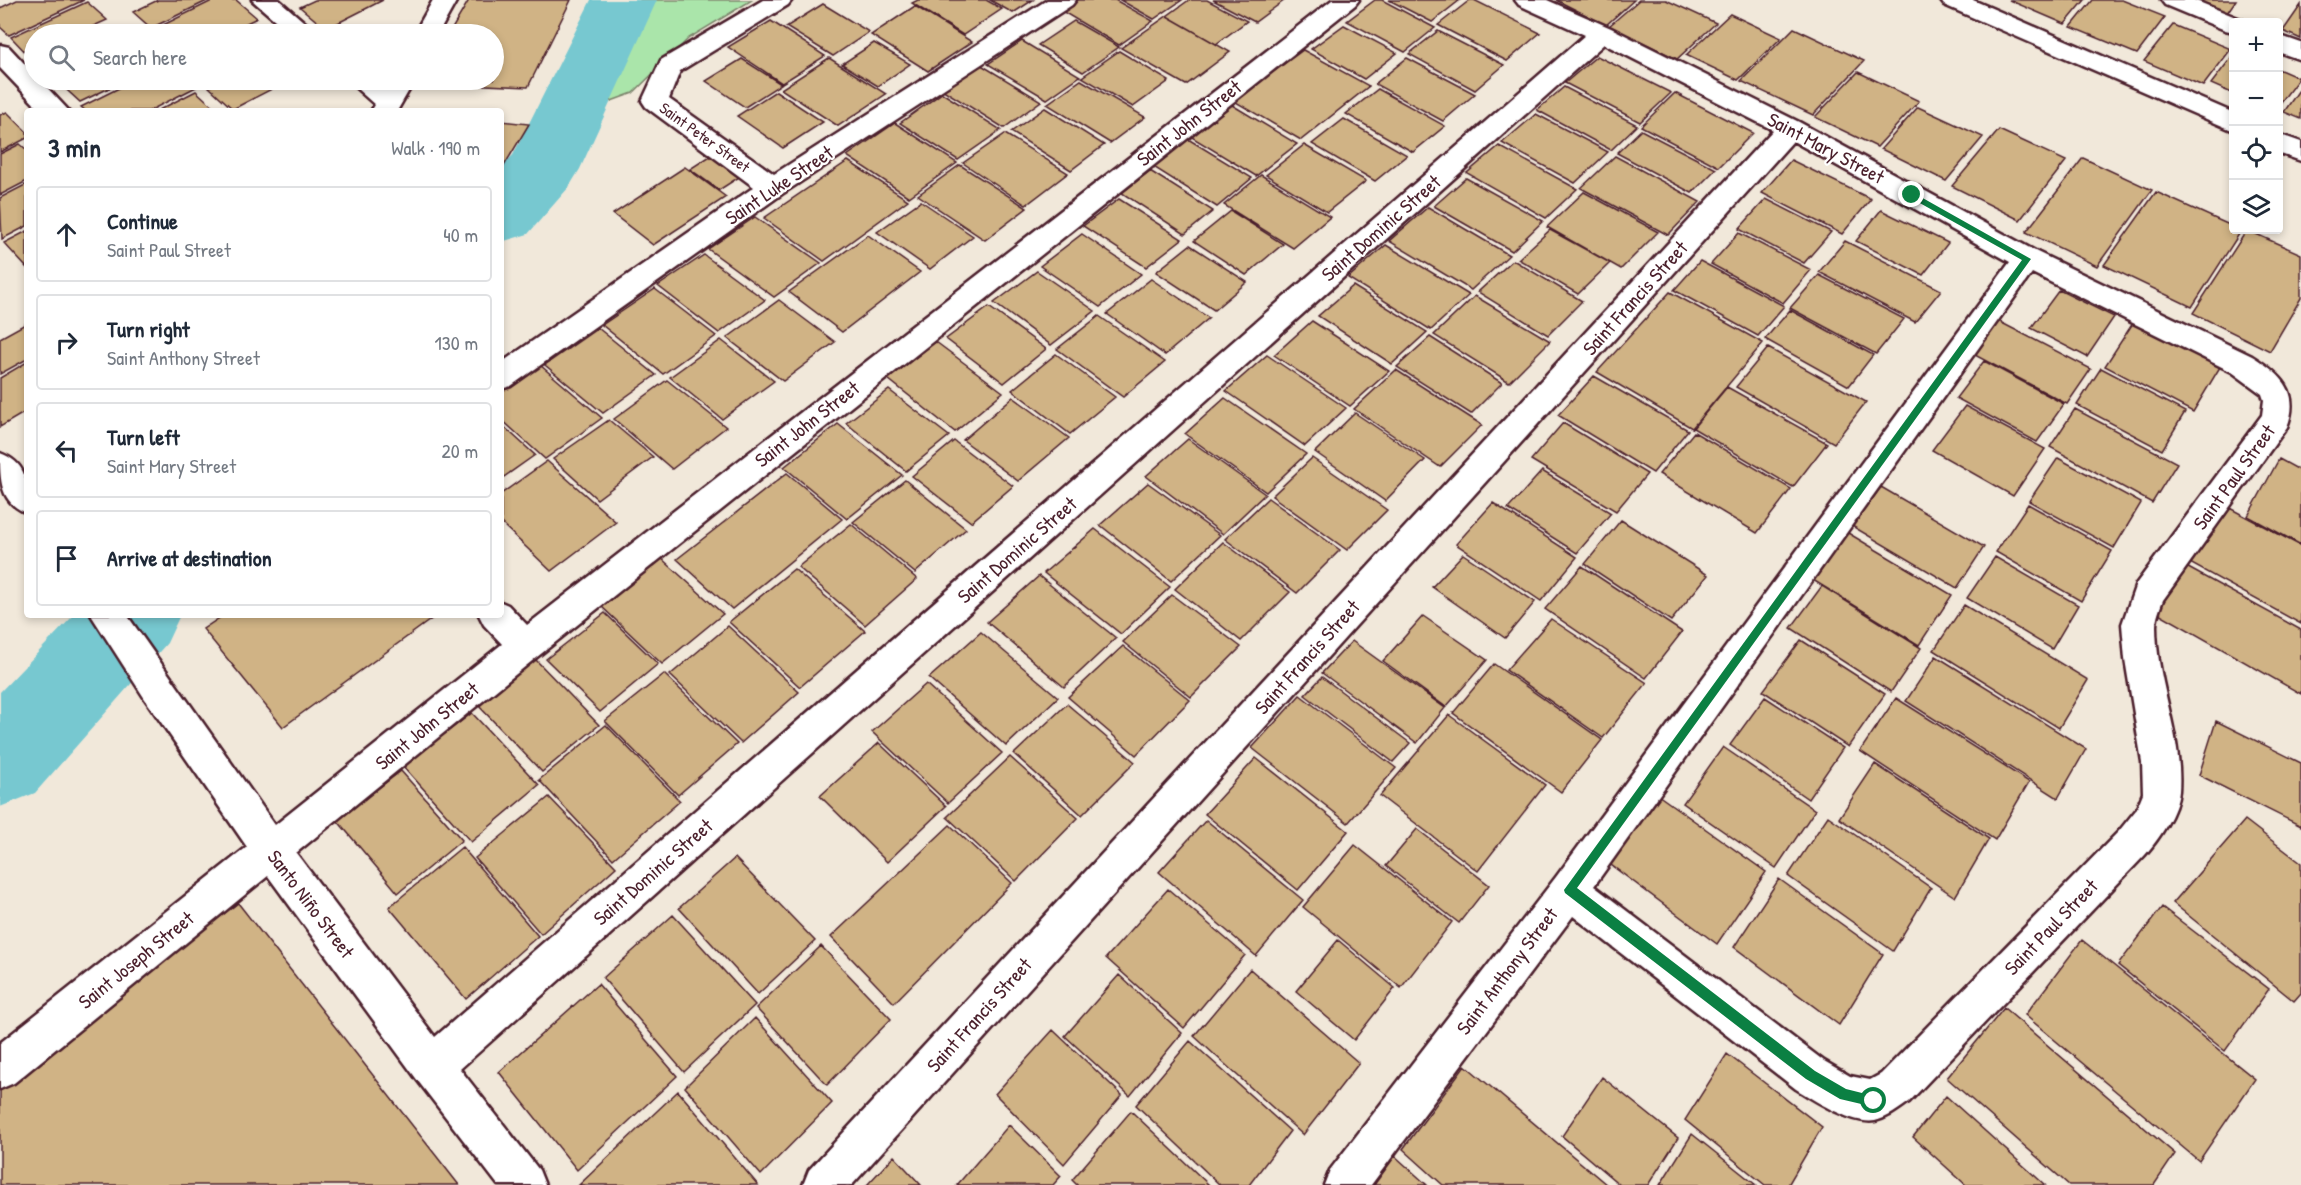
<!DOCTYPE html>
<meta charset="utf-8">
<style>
:root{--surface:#fff;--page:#f2f2f3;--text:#1f2937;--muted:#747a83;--line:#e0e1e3}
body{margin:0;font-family:"Patrick Hand",sans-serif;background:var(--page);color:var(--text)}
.controls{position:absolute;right:18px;top:18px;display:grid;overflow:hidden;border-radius:6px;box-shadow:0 3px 9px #0003}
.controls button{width:54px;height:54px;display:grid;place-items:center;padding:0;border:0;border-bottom:2px solid var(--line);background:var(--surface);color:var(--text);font:30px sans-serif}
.stop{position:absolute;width:18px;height:18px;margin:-14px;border:4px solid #0b8043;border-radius:50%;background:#fff}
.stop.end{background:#0b8043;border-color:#fff;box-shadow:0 2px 6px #0008}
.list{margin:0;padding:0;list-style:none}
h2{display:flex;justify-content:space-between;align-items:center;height:78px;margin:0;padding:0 24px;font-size:26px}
h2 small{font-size:20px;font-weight:400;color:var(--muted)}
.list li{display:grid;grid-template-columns:39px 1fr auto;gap:18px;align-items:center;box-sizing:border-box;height:96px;margin:0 12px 12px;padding:0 12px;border:2px solid var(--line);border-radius:6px}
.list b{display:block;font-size:22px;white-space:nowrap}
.list p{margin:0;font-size:20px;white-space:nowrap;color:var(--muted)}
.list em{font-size:20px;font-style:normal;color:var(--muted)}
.icon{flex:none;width:33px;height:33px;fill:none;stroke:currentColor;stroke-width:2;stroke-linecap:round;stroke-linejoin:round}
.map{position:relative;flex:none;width:2301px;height:1185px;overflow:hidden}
.search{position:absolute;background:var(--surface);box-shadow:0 3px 9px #0003;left:24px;top:24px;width:480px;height:66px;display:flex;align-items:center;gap:15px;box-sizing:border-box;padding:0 21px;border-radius:33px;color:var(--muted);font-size:22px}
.panel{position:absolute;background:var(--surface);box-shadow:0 3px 9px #0003;left:24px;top:108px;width:480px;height:510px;border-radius:6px}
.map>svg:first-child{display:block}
.green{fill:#aae5aa;stroke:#7a826a;stroke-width:1.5}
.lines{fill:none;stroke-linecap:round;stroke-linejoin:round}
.river{fill:#77c8d0;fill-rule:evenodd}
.building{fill:#d0b385;stroke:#4a1f2b;stroke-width:1.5}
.minor-casing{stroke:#4a1f2b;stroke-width:5}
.minor{fill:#fff;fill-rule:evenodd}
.route{fill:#0b8043}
.labels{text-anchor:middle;stroke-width:4.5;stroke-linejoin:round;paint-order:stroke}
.far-street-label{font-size:16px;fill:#4a1f2b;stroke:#fff}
.street-label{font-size:20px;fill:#4a1f2b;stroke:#fff}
</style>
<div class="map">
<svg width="2301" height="1185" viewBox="0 0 2301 1185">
<rect width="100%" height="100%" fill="#f1e8da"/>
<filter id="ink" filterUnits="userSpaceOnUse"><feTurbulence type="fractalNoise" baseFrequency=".0167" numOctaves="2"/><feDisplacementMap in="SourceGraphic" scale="12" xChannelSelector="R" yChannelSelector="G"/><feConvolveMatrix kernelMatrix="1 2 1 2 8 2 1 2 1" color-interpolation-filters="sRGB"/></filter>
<g filter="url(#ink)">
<path class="green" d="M640,0H752L689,38L633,93L587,110Z"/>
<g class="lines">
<path class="river" d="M591,0H657L580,169L569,187L528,234L501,242V168L513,155Z
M74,615H180L167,643L35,793L0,807V692Z"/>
</g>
<path class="building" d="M17,0H84L9,35L0,27V8Z
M158,0H209L151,28L133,12Z
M214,0H236L257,18L224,34H151L149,32Z
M315,0H383L326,29L300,7Z
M469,0H571L528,87L423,82L424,80H494V34H449Z
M918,0H986L1002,9L963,35L912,3Z
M990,0H1033L1013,13Z
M1075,0H1115L1153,21L1119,45L1060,10Z
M1120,0H1182L1154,19Z
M1189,0H1207L1247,21L1216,44L1167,16Z
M1213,0H1285L1255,22Z
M1375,0H1382L1435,28L1405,52L1347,21Z
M1389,0H1460L1432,22Z
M1470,0H1474L1540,33L1507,61L1438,25Z
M1556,0H1634L1606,25Z
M1639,0H1666L1716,23L1677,59L1609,26Z
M2009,0H2085L2065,24Z
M2093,0H2122L2165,17L2137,54L2071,27Z
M2196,0H2236L2227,13Z
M87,2L107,20L76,34H34V55L30,57L11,37Z
M823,4L869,32L833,56L786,27Z
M2301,5V39L2283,31Z
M915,6L972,42L928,71L871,35Z
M1730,14L1781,38L1738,80L1686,55Z
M1167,16L1230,52L1186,85L1121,48Z
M771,21L825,56L782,83L728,47Z
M1074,21L1119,47L1083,72L1038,45Z
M254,23L268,34H232Z
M1344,25L1397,53L1364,79L1311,49Z
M2173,25L2231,49L2203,86L2144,61Z
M1794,28L1864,61L1813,115L1741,81Z
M1438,31L1504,65L1475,90L1409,54Z
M1022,41L1080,76L1047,99L988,64Z
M874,43L910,64L878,86L842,64Z
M1303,50L1369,86L1301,140L1234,101Z
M1119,51L1169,81L1133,107L1082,77Z
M2234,54V94L2211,84Z
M1597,56L1671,93L1640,122L1565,83Z
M829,58L886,94L838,126L781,89Z
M1407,58L1475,94L1443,121L1375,84Z
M742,59L781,84L745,107L706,81Z
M978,63L1041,101L1004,128L940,88Z
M2278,69L2299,78L2278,106Z
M1858,72L1919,101L1877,147L1815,117Z
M56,80H126L80,102Z
M135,80H188L196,87L149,111H86L81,107Z
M223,80H289L233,109L209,87Z
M1081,80L1145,117L1110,143L1047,104Z
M1564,87L1637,125L1611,150L1537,110Z
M2301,87V119L2284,112Z
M1378,89L1445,126L1413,152L1346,114Z
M196,91L218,111H157Z
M776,91L823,122L783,148L737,116Z
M942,93L1001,130L958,160L900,123Z
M1675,93L1753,133L1719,167L1641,126Z
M1232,105L1297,144L1256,176L1190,136Z
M1918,107L1983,137L1946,181L1881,149Z
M1045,108L1104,145L1071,170L1011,132Z
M7,112L27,132V138L0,152V115Z
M1536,114L1608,152L1575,183L1502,143Z
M1344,119L1407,155L1375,181L1312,144Z
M501,121L529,124L501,171Z
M895,123L957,163L909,197L847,156Z
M1641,130L1716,169L1692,193L1617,153Z
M1999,130L2066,161L2020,220L1952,186Z
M1005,134L1068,173L1026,205L963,163Z
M1188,139L1252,178L1217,207L1152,166Z
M20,144L27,150V181L0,195V154Z
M1304,145L1366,181L1327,212L1266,175Z
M1499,146L1577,189L1546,218L1467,173Z
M718,151L747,172L719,190L690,169Z
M1615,156L1700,202L1668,235L1581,188Z
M2083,158L2152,190L2097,266L2026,232Z
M1791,160L1871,199L1842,234L1762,193Z
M848,161L908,200L824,261L764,218Z
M960,165L1027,208L985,240L918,195Z
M685,167L726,197L653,245L613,214Z
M1150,171L1213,211L1185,234L1122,193Z
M1261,175L1330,217L1293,248L1224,205Z
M1466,178L1543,221L1512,251L1434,206Z
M27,184V226L2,239L0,198Z
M1584,192L1658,232L1621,269L1547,227Z
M2156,192L2234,227V230L2241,231L2192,307L2104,265Z
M1119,199L1182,239L1146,267L1083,226Z
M1766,199L1831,232L1804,263L1739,229Z
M921,201L973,236L930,269L877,232Z
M1428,207L1509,255L1471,290L1389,241Z
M1881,210L1948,243L1923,275L1856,241Z
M1231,211L1283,244L1246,275L1194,241Z
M755,217L821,263L774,297L708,249Z
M1550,230L1610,263L1578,294L1518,259Z
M2247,230L2301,254V298L2270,351L2193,313Z
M27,231V268L4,243Z
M1739,233L1811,270L1783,303L1711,264Z
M1082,234L1141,274L1100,307L1040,266Z
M868,235L920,272L842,332L789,292Z
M1845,241L1941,290L1915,322L1819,272Z
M1190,245L1247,282L1214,310L1156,272Z
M1386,245L1469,295L1431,330L1348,278Z
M704,255L765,300L719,333L658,286Z
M1513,260L1582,301L1548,335L1478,292Z
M1700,261L1784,306L1758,336L1674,290Z
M1037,271L1095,311L1051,345L994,303Z
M1819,275L1904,319L1876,354L1790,308Z
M1151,279L1209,318L1165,355L1107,314Z
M1353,286L1427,332L1392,364L1318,316Z
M655,289L716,336L663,374L602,325Z
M2059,290L2114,317L2087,357L2031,328Z
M1670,292L1763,343L1692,428L1597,372Z
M1475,296L1550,341L1509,382L1434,335Z
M779,300L835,342L783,381L727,338Z
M989,307L1046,349L1004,383L946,339Z
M1790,310L1873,355L1849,386L1765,339Z
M1099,316L1165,362L1123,397L1057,349Z
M1312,321L1389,371L1350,406L1274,355Z
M1998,321L2091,369L2067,404L1973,354Z
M27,323V359L0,374V338Z
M2133,323L2220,367L2193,412L2105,366Z
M598,328L656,375L603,413L545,365Z
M1430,337L1502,383L1471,414L1397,367Z
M721,340L774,381L722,419L670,377Z
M936,342L1003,392L955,432L888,379Z
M1768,348L1866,402L1834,443L1736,387Z
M1056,354L1115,397L1070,434L1012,390Z
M1267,355L1346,408L1305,446L1226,391Z
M1984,361L2064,404L2037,442L1956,398Z
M27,362V411L0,427V378Z
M540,365L602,418L545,459L501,419V391Z
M2101,368L2185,412L2162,450L2077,405Z
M1396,370L1482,425L1440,467L1354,409Z
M1594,376L1688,430L1653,473L1558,415Z
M667,380L726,427L672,469L614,419Z
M1727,387L1827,443L1793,487L1693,428Z
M889,390L949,436L906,471L846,423Z
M1013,397L1069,438L1018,481L963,440Z
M1225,398L1306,454L1266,492L1185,434Z
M1965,406L2045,449L2013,496L1932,450Z
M2075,409L2177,463L2152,503L2050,447Z
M1355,413L1425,460L1385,501L1315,452Z
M609,420L653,457L597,499L553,459Z
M1563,423L1647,474L1616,511L1531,460Z
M501,424L535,455L501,479Z
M838,424L902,475L847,519L784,467Z
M1694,432L1791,489L1757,533L1659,474Z
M1188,439L1265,494L1223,534L1146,476Z
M954,441L1013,486L971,522L912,476Z
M1312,458L1387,510L1347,550L1272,496Z
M2058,458L2141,503L2114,548L2029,501Z
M2279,459L2301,471V545L2248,516Z
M547,461L616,522L551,571L501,523V494Z
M1542,471L1611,513L1577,553L1508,509Z
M787,473L842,519L732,609L677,559Z
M905,480L966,529L915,573L853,522Z
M1148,483L1220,535L1171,581L1100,525Z
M1881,487L1984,547L1957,588L1852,526Z
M1268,498L1340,550L1297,593L1225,539Z
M1493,503L1577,557L1541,601L1456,544Z
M2028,504L2112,551L2081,601L1996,552Z
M2222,504L2301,546V624L2188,562Z
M1621,520L1708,575L1671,621L1585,564Z
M851,524L917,579L865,625L798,567Z
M1095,529L1170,587L1121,634L1044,573Z
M1843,530L1952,595L1919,645L1808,577Z
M1223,542L1290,592L1241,641L1175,589Z
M1463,554L1535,602L1505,638L1432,587Z
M1995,557L2078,605L2052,649L1967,598Z
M661,558L723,614L662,664L600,605Z
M2181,564L2301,630V694L2155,611Z
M1582,566L1682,632L1646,678L1545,609Z
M794,569L865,631L800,687L729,622Z
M1039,576L1116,638L1064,687L987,622Z
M1822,586L1921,648L1891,692L1791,628Z
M1172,595L1241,647L1191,697L1123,642Z
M1964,605L2088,680L2059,728L1934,650Z
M605,613L658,664L600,712L546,659Z
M224,615H437L283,727L203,629Z
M1423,616L1487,660L1446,707L1383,661Z
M1551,619L1647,683L1603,738L1506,670Z
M728,626L799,692L741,743L670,675Z
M981,632L1058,697L1006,746L929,678Z
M1801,640L1885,694L1848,747L1763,691Z
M1352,641L1445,708L1417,743L1322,673Z
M1123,646L1190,700L1136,755L1068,697Z
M1936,656L2086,749L2058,798L1906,701Z
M535,659L599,725L542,772L477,704Z
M1494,664L1602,740L1561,792L1453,713Z
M664,674L737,744L678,795L605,721Z
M1322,677L1410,743L1393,762L1305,695Z
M926,684L1002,753L948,803L872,732Z
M1300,695L1396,768L1348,823L1252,748Z
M1765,697L1843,748L1808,799L1730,745Z
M1896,698L2029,782L1995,840L1860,751Z
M1067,704L1135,762L1082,815L1014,754Z
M472,713L539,785L471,842L403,766Z
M1449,715L1545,785L1478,871L1380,796Z
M2216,721L2301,763V826L2199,775Z
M606,725L680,801L613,859L539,780Z
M879,743L946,806L887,862L820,796Z
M1723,747L1815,810L1776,868L1683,803Z
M1010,757L1078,818L1016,881L947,817Z
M1256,758L1348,831L1298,890L1205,814Z
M1875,764L1989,839L1955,897L1839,818Z
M401,771L462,840L398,893L337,820Z
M1658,795L1766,872L1717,944L1607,862Z
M549,797L616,867L541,934L475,858Z
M1828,816L1931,888L1893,951L1788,876Z
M1206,820L1303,900L1256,956L1159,872Z
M2245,820L2301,863V993L2294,1001L2173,903Z
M950,825L1012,883L894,1003L831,937Z
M1417,829L1489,885L1459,923L1386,866Z
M1355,845L1452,922L1401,988L1303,907Z
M462,847L538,936L466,999L389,907Z
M735,858L815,941L758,994L679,908Z
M1779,879L1883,954L1839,1025L1734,947Z
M1168,889L1245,955L1184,1028L1106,958Z
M238,903L459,1185H0V1084Z
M2162,907L2269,989L2225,1051L2118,965Z
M673,915L755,1005L684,1072L603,978Z
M1338,940L1395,988L1354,1040L1296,991Z
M2082,940L2255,1079L2199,1161L2025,1015Z
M821,946L891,1019L827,1085L756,1008Z
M1250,969L1359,1063L1303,1135L1194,1036Z
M1119,975L1182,1033L1130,1096L1065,1036Z
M598,984L677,1076L577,1170L499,1072Z
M2004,1008L2175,1154L2154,1185H2069L1947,1078Z
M755,1018L832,1103L761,1175L685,1087Z
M1053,1030L1122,1095L1064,1164L995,1094Z
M1190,1041L1290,1131L1249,1185H1220L1136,1105Z
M1727,1054L1822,1127L1788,1185H1765L1685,1120Z
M1465,1065L1607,1185H1443L1403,1149Z
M1602,1077L1678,1138L1648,1185H1620L1562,1136Z
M678,1091L758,1185H579Z
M1946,1096L2045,1185H1966L1913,1137Z
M1131,1111L1209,1185H1077L1072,1180Z
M1009,1125L1061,1176L1053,1185H957Z
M1692,1134L1756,1185H1660Z
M894,1156L921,1185H867Z
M1395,1156L1427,1185H1374Z"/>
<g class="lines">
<g class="minor-casing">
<path id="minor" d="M252,0H279L318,34H291Z
M433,0H457L438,34H414Z
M763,0H792L788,5L680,71L669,99L774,174L1047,0H1076L1072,5L782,194L511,386L501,389V363L754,187L646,107L642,101L661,60Z
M1332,0H1359L1355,5L537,657L296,853L435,1037L1585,35L1519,5L1515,0H1547L1611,28L1799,122L2037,252L2252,356C2281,374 2301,391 2287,427L2163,600C2160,608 2156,618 2156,626C2156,682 2183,736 2179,791C2177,813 2159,839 2145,855L1909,1102C1899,1109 1888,1118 1875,1121C1853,1125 1815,1101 1796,1089L1573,916L1371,1185H1324L1330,1170L1556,877L2010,262L1793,141L852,1185H803L809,1170L1773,130L1604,44L460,1069L539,1170L545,1185H498L418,1081L268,876L14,1083L0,1089V1043L247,847L145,699L91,615H127L275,825L502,644L484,625L479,615H501V602L508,605L527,625ZM2032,273L2232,372L2262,394L2264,400L2262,415L2136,584L2122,624L2125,659L2142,762L2143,793L2136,810L2119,831L1881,1074L1870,1080L1850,1076L1824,1061L1594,886Z
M1940,0H1973L2234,113V131L1944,5Z
M2161,0H2194L2243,20L2244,22H2234V32L2225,30L2165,5Z
M2278,35L2301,43V60L2278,52Z
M0,45L9,47L34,74V80H40L69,111H41L0,68Z
M347,80H375L385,87L390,80H415L397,111H371L375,105Z
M2278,134L2301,142V161L2278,153Z
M0,453C30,464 27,486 27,513C0,503 0,480 0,453Z"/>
</g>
<use href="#minor" class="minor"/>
</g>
</g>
<path class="route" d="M1912,192L2031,259L1577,888L1815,1071L1846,1089L1878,1097V1105L1874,1107L1840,1099L1806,1079L1565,893L1564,890L2022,260L1909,197L1908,195Z"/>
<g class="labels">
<g class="far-street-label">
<text transform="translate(705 137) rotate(36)" y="6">Saint Peter Street</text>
</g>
<g class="street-label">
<text transform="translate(1189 123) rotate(-38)" y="7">Saint John Street</text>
<text transform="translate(1826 148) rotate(28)" y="7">Saint Mary Street</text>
<text transform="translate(779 185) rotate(-34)" y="7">Saint Luke Street</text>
<text transform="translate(1381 228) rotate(-41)" y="7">Saint Dominic Street</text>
<text transform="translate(1635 298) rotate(-48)" y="7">Saint Francis Street</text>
<text transform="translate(807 424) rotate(-38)" y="7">Saint John Street</text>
<text transform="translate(2234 477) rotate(-54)" y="7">Saint Paul Street</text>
<text transform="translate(1017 550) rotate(-41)" y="7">Saint Dominic Street</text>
<text transform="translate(1307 657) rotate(-48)" y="7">Saint Francis Street</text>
<text transform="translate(427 726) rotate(-39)" y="7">Saint John Street</text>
<text transform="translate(653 872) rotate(-41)" y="7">Saint Dominic Street</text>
<text transform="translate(311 904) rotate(53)" y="7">Santo Niño Street</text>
<text transform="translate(2051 927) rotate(-46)" y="7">Saint Paul Street</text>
<text transform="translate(136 960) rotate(-39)" y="7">Saint Joseph Street</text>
<text transform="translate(1507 971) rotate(-53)" y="7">Saint Anthony Street</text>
<text transform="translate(979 1015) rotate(-48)" y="7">Saint Francis Street</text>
</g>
</g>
</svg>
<div class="controls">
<button>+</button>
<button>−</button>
<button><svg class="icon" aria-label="locate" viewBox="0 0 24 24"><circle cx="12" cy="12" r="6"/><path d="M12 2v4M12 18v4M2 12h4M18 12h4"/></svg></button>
<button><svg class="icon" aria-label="layers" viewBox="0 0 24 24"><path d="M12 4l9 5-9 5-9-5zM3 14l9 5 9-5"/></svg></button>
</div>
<div class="stop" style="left:1874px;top:1101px"></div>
<div class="stop end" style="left:1912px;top:195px"></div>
<div class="search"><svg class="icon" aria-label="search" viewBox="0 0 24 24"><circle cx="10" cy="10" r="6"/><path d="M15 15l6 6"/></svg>Search here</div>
<section class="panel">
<h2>3 min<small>Walk · 190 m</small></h2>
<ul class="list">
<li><svg class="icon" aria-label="ahead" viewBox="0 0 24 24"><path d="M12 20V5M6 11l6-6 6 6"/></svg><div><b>Continue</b><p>Saint Paul Street</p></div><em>40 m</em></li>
<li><svg class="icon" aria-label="right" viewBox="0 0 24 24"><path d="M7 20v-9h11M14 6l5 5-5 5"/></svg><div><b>Turn right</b><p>Saint Anthony Street</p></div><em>130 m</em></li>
<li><svg class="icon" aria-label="left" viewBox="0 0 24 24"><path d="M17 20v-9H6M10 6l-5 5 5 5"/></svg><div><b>Turn left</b><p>Saint Mary Street</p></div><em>20 m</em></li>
<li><svg class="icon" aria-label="arrive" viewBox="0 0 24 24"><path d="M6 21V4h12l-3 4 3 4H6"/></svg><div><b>Arrive at destination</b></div></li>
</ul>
</section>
</div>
